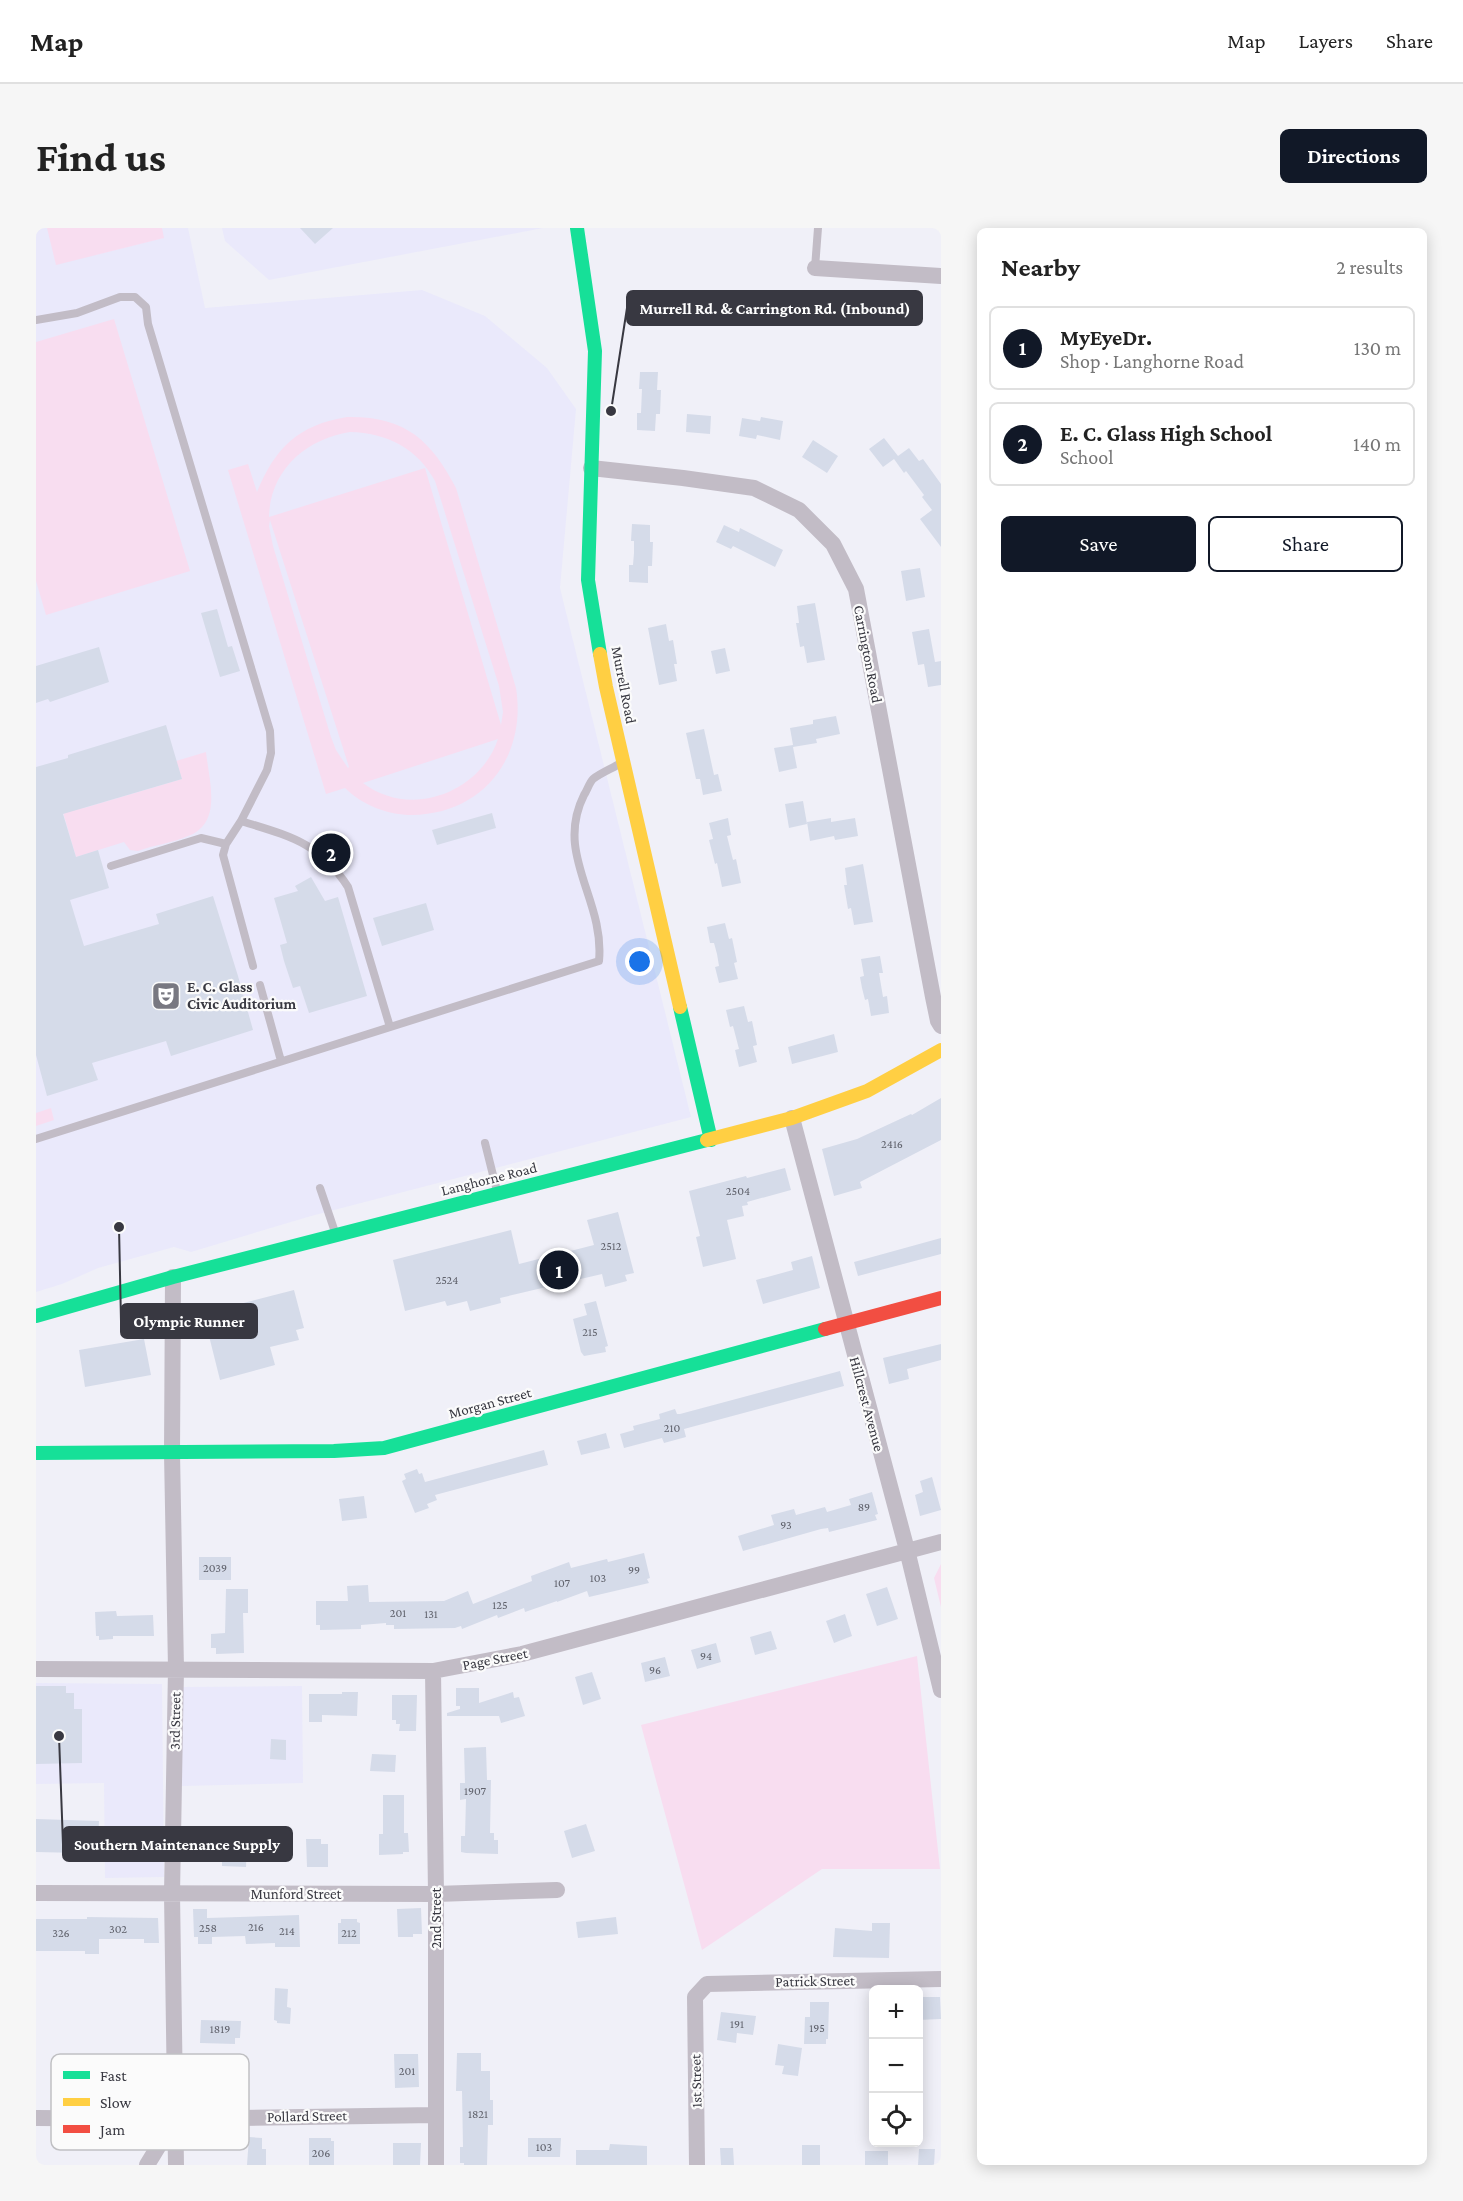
<!DOCTYPE html>
<meta charset="utf-8">
<style>
:root{--surface:#fff;--page:#f6f6f6;--text:#222;--muted:#767676;--line:#e0e0e0;--accent:#111827}
body{margin:0;font-family:"Crimson Pro",serif;background:var(--page);color:var(--text)}
.controls{position:absolute;right:18px;bottom:18px;display:grid;overflow:hidden;border-radius:9px;box-shadow:0 3px 15px #0003}
.controls button{width:54px;height:54px;display:grid;place-items:center;padding:0;border:0;border-bottom:2px solid var(--line);background:var(--surface);color:var(--text);font:30px sans-serif}
.you{position:absolute;left:604px;top:734px;width:21px;height:21px;margin:-15px;border:4px solid #fff;border-radius:50%;background:#1a73e8;box-shadow:0 0 0 9px #1a73e833}
.badge{display:grid;place-items:center;width:39px;height:39px;border-radius:50%;background:var(--accent);color:#fff;font-size:20px;font-weight:700}
.pin{position:absolute;translate:-50% -50%;border:3px solid #fff;box-shadow:0 2px 6px #0006}
.list{margin:0;padding:0;list-style:none}
h2{display:flex;justify-content:space-between;align-items:center;height:78px;margin:0;padding:0 24px;font-size:26px}
h2 small{font-size:20px;font-weight:400;color:var(--muted)}
.list li{display:grid;grid-template-columns:39px 1fr auto;gap:18px;align-items:center;box-sizing:border-box;height:84px;margin:0 12px 12px;padding:0 12px;border:2px solid var(--line);border-radius:9px}
.list b{display:block;font-size:22px;white-space:nowrap}
.list p{margin:0;font-size:20px;white-space:nowrap;color:var(--muted)}
.list em{font-size:20px;font-style:normal;color:var(--muted)}
.actions{display:flex;gap:12px;padding:18px 24px}
.actions a{flex:1;padding:14px 0;border:2px solid var(--accent);border-radius:9px;text-align:center;font-size:21px;color:var(--accent)}
.actions .main{background:var(--accent);color:#fff}
.icon{flex:none;width:33px;height:33px;fill:none;stroke:currentColor;stroke-width:2;stroke-linecap:round;stroke-linejoin:round}
.map{position:relative;flex:none;width:905px;height:1937px;overflow:hidden;border-radius:9px}
header{display:flex;align-items:center;gap:36px;box-sizing:border-box;height:84px;padding:0 30px;background:var(--surface);border-bottom:2px solid var(--line)}
header strong{font-size:28px}
nav{display:flex;gap:33px;margin-inline-start:auto;font-size:21px}
.intro{display:flex;align-items:center;justify-content:space-between;box-sizing:border-box;height:144px;padding:0 36px}
h1{margin:0;font-size:42px}
.button{padding:15px 27px;border-radius:9px;background:var(--accent);color:#fff;font-size:21px;font-weight:700}
main{display:flex;gap:36px;padding:0 36px}
aside{flex:1;background:var(--surface);border-radius:9px;box-shadow:0 3px 15px #0003}
.map>svg:first-child{display:block}
.built{fill:#eae9fb}
.green{fill:#f8ddf0;fill-rule:evenodd}
.building{fill:#d5dbe9}
.lines{fill:none;stroke-linecap:round;stroke-linejoin:round}
.lane{stroke:#c2bcc6;stroke-width:8}
.street{stroke:#c2bcc6;stroke-width:16}
.fast{stroke:#16e098;stroke-width:14}
.slow{stroke:#ffcf43;stroke-width:14}
.jam{stroke:#f24e42;stroke-width:14}
.labels{text-anchor:middle;stroke-width:4.5;stroke-linejoin:round;paint-order:stroke}
.number-label{font-size:12px;fill:#5f616b}
.street-label{font-size:15px;fill:#383841;stroke:#fbfbfb}
.poi-label{font-size:15px;font-weight:bold;fill:#383841;stroke:#fbfbfb;text-anchor:start}
.key{fill:#fbfbfb;stroke:#c0c0c3;stroke-width:1.5}
.key-label{font-size:16px;fill:#383841}
.leader{fill:none;stroke:#383841;stroke-width:2}
.callout-dot{fill:#383841;stroke:#fbfbfb;stroke-width:2}
.callout{fill:#383841;stroke:#383841;stroke-width:2}
.callout-label{font-size:16px;text-anchor:middle;font-weight:bold;fill:#fff}
</style>
<header>
<strong>Map</strong>
<nav><a>Map</a><a>Layers</a><a>Share</a></nav>
</header>
<div class="intro"><h1>Find us</h1><a class="button">Directions</a></div>
<main>
<div class="map">
<svg width="905" height="1937" viewBox="0 0 905 1937">
<rect width="100%" height="100%" fill="#f0f0f8"/>
<path class="built" d="M0,0H152L169,80L386,62L449,88L511,140L540,181L524,360L655,889L275,988L155,1024L138,1019L62,1040L26,1056L0,1064Z
M186,0H507L233,52L189,13Z
M0,1455L126,1456L128,1649L69,1650L68,1555L0,1556Z
M266,1458L267,1555L146,1558L145,1459Z"/>
<path class="green" d="M11,0H126L128,10L20,37Z
M78,91L154,343L10,387L0,353V114Z
M311,189C369,188 395,212 420,260L480,460C491,529 447,586 376,587C352,587 326,577 309,560L290,566L192,242L212,236L221,264C239,220 262,197 311,189ZM314,204C351,205 381,220 399,253L463,458L467,484L465,497L389,240L233,289C234,242 270,211 314,204ZM234,292L313,539L312,540L300,522L295,509L237,318L233,298ZM462,511C444,565 374,591 327,555Z
M170,524C173,553 187,595 152,608C136,615 118,617 102,623L94,622L88,614L40,629L22,567L48,580L146,551L140,533Z
M15,880L18,892L0,898V885Z
M905,1336V1379L898,1350Z
M881,1428L904,1641H786L666,1722L605,1497Z"/>
<path class="building" d="M264,0H297L279,16Z
M604,144H622L621,162H625L624,186H620L619,203L601,202V185H605L606,161H603Z
M651,186L675,188L674,206L650,204Z
M725,189L747,193L744,212L721,207L720,211L703,208L706,190L724,193Z
M848,210L862,228L873,220L883,233L887,231L905,256V319L884,291L896,282L886,269L888,267L870,243L868,245L858,231L847,239L833,221Z
M777,212L802,228L791,245L766,229Z
M596,296L614,297V314H617L616,338H612V355L593,354V337H597L598,325V313H595Z
M688,297L703,304L704,300L747,322L739,339L697,318L695,321L680,314Z
M884,340L889,369L870,373L865,343Z
M779,375L789,432L771,435L768,418L764,419L760,395H763L761,378Z
M181,381L192,419L196,418L204,443L184,449L165,385Z
M630,396L633,413L637,412L641,436H638L641,453L623,457L612,400Z
M893,401L899,434L905,433V457L892,459L888,436L882,437L876,404Z
M63,419L73,454L14,474L12,471L0,475V438Z
M689,420L694,443L680,446L675,423Z
M800,488L804,506L780,511L781,515L757,519L761,540L743,544L738,520L757,517L754,500L777,496V492Z
M130,497L146,551L27,586L40,629L62,622L73,660L34,672L48,718L123,696L120,686L177,668L202,748L217,802L135,828L130,813L56,835L62,852L11,868L0,827V539L32,530V527Z
M668,501L678,547L682,546L686,563L667,567L664,551H660L650,505Z
M767,573L771,596L753,600L749,576Z
M456,585L460,600L401,617L396,602Z
M692,590L695,607L691,608L697,632L700,631L705,655L686,659L681,635L679,636L673,612L677,611L673,595Z
M795,590V594L819,590L822,608L799,612L798,608L774,613L771,594Z
M827,636L837,694L818,697L815,680L812,681L808,657H811L809,640Z
M275,649L289,673L302,669L331,768L273,785L264,758L257,760L248,733L244,717L251,715L238,670L262,663L259,658Z
M390,675L398,702L346,718L337,690Z
M689,695L693,711L696,710L701,734L698,735L702,751L683,755L679,739L683,738L681,726L678,715H674L671,699Z
M844,728L847,745H843L847,769L851,768L853,785L835,788L832,771L829,772L826,760L824,749L828,748L825,731Z
M708,778L712,794L716,793L721,817L717,818L721,834L703,839L699,822L703,821L697,798L694,799L690,782Z
M798,806L802,824L756,836L752,819Z
M905,870V912L824,954L826,960L798,968L786,921L821,911L875,886L876,887Z
M749,940L755,962L711,974L712,977L706,978L708,988L691,992L700,1031L667,1039L660,1009L664,1008L653,963L710,948L711,950Z
M582,984L598,1045L589,1047L591,1053L569,1059L566,1046L464,1070L465,1075L434,1083L431,1073L411,1078L409,1073L369,1083L357,1032L475,1002L483,1036L558,1017L551,992Z
M905,1010V1026L822,1048L818,1034Z
M776,1028L784,1060L727,1076L720,1052L757,1042L755,1034Z
M258,1062L268,1100L260,1102L263,1112L234,1119L239,1137L184,1152L169,1092L175,1091L173,1084Z
M560,1073L572,1118L569,1119L570,1124L548,1128L545,1124L537,1091L551,1087L548,1076Z
M108,1111L115,1147L49,1159L43,1122Z
M905,1116V1132L871,1141L873,1151L853,1156L847,1130Z
M804,1143L808,1158L648,1201L650,1209L628,1215L626,1210L588,1220L584,1206L598,1202L597,1198L624,1191L623,1186L639,1181L641,1186H644Z
M570,1205L574,1220L545,1227L541,1213Z
M508,1222L512,1237L399,1267L401,1272L391,1276L393,1280L379,1285L366,1253L370,1251L368,1246L381,1241L383,1246L386,1245L389,1254Z
M896,1249L905,1282L884,1288L879,1267L887,1264L884,1253Z
M836,1264L842,1286L839,1287L841,1292L793,1304L792,1300L785,1301L707,1323L702,1308L738,1297L735,1287L758,1281L760,1287L789,1279L791,1284L815,1277L813,1271Z
M328,1268L331,1290L306,1293L303,1271Z
M608,1325L614,1350L611,1351L613,1355L553,1369L551,1363L521,1374V1373L489,1384L488,1380L462,1390L461,1387L426,1401L425,1398L419,1400L358,1401V1397H350V1395L325,1397V1401L284,1402V1397H280V1373H312L311,1358L332,1357L333,1374L408,1373L432,1363L437,1376L496,1353L495,1348L533,1334L535,1340L571,1331L572,1334Z
M163,1329H195V1352H163Z
M851,1359L862,1391L841,1398L830,1366Z
M190,1361H212V1385H207L208,1425L180,1426V1420H175V1406L189,1405Z
M80,1383L81,1388L117,1387L118,1408H77V1411L63,1412V1408H60L59,1384Z
M809,1386L816,1408L798,1415L790,1393Z
M735,1403L741,1421L719,1427L714,1409Z
M680,1415L685,1434L661,1441L655,1422Z
M629,1429L634,1448L609,1454L605,1435Z
M556,1444L565,1471L547,1477L539,1449Z
M0,1458H30V1465H38V1481H46V1535L0,1536Z
M420,1460H443V1475L477,1464L478,1470L483,1469L489,1488L465,1495L463,1488H411V1485L424,1481V1478H420Z
M306,1464H322L321,1488L286,1487V1494H273V1466H306Z
M356,1467H381L380,1503H363L364,1496H360V1492H356Z
M235,1511L250,1512V1532L234,1531Z
M450,1519L451,1552H455L454,1605H458V1612H462V1626L430,1625L425,1624V1608H429L430,1571L424,1572V1555H429L428,1520Z
M336,1526L360,1527L359,1544L334,1543Z
M347,1567H368V1605H372L373,1624H367V1626L343,1627V1606H347Z
M0,1591L63,1593L61,1628H44V1625L0,1624Z
M550,1596L559,1623L536,1630L528,1603Z
M270,1611H285V1616H292V1639H271Z
M183,1613H211L210,1639L186,1638V1634L183,1633Z
M385,1680L386,1706H377V1709H362L361,1681Z
M157,1681H171V1690L263,1687L264,1719H239V1715L210,1716L209,1708L176,1709V1716H162V1709H158Z
M51,1689L122,1690L123,1715H108V1711H63V1726H49V1723H0V1691H51Z
M580,1689L582,1706L542,1710L540,1694Z
M305,1691H321V1694L324,1695V1716H302V1695H305Z
M836,1695H854L853,1730L797,1729L799,1700L836,1703Z
M239,1760L252,1761L251,1779L255,1780L254,1796L241,1795V1793L238,1792Z
M882,1769H904L905,1791L882,1792Z
M774,1774H793L792,1811H790V1816H768L769,1789H774Z
M685,1784L720,1788L717,1807L701,1805L700,1815L681,1812Z
M165,1792L205,1793L204,1810H199V1816L164,1815Z
M742,1816L766,1820L762,1848L746,1846L748,1838L739,1837Z
M421,1825H445V1843H454V1872H457V1897H452L451,1937H428V1935H424V1919H427L426,1863H420Z
M358,1826H382L383,1859L359,1860Z
M213,1909L226,1910V1921H230V1937H211Z
M273,1910H295V1913H298V1937H273Z
M492,1910H525L524,1929H492Z
M357,1915H385L384,1937H357Z
M574,1916L611,1918V1937H540V1922H573Z
M766,1917H784V1937H766Z
M684,1920H697L698,1937H685Z
M883,1921H899L898,1937H882Z
M829,1923H852V1937H829Z"/>
<g class="lines">
<path class="lane" d="M779,40L782,0
M0,92L41,85L84,69H99L110,79L112,96L234,503L235,525L231,542L205,593
M75,638L165,610L190,616
M217,738L187,627L190,616L205,593C253,608 283,614 312,659L354,799
M224,757L245,833
M0,911L563,733C569,671 518,627 548,567C551,563 553,555 557,551C564,545 577,540 585,535
M449,915L461,963
M284,960L299,1004"/>
<path class="street" d="M779,40L905,48
M555,240L647,250L718,260L763,282L797,316L820,361L897,769L902,793L905,798
M756,890L871,1322L905,1462
M137,1049L136,1225L140,1441L136,1666L140,1937
M0,1441L397,1443L486,1426L905,1314
M397,1443L400,1666V1937
M0,1665L400,1666L521,1662
M0,1890L140,1891L399,1887
M111,1937L139,1891
M661,1937L659,1769L671,1756L905,1751"/>
<path class="fast" d="M541,0L559,123L552,352L564,426
M644,779L675,912
M0,1088L137,1049L671,912
M0,1225L298,1223L348,1220L789,1101"/>
<path class="slow" d="M564,426L570,459L644,779
M671,912L756,890L831,863L905,822"/>
<path class="jam" d="M789,1101L905,1070"/>
</g>
<defs>
<g id="theatre-square" transform="scale(1.5)"><rect x="-9" y="-9" width="18" height="18" rx="4" fill="#787881" stroke="#fbfbfb"/><path d="M-5-5.5Q0-4 5-5.5V0Q5 5 0 6Q-5 5-5 0ZM-3.3-2.5H-1v1.5H-3.3ZM1-2.5H3.3v1.5H1ZM-2.8 1Q0 5.5 2.8 1Z" fill="#fff"/></g>
</defs>
<g fill-rule="evenodd">
<use href="#theatre-square" x="130" y="768"/>
</g>
<g class="labels">
<g class="number-label">
<text x="856" y="920">2416</text>
<text x="702" y="967">2504</text>
<text x="575" y="1022">2512</text>
<text x="411" y="1056">2524</text>
<text x="554" y="1108">215</text>
<text x="636" y="1204">210</text>
<text x="828" y="1283">89</text>
<text x="750" y="1301">93</text>
<text x="179" y="1344">2039</text>
<text x="598" y="1346">99</text>
<text x="562" y="1354">103</text>
<text x="526" y="1359">107</text>
<text x="464" y="1381">125</text>
<text x="362" y="1389">201</text>
<text x="395" y="1390">131</text>
<text x="670" y="1432">94</text>
<text x="619" y="1446">96</text>
<text x="439" y="1567">1907</text>
<text x="220" y="1703">216</text>
<text x="172" y="1704">258</text>
<text x="82" y="1705">302</text>
<text x="251" y="1707">214</text>
<text x="25" y="1709">326</text>
<text x="313" y="1709">212</text>
<text x="701" y="1800">191</text>
<text x="781" y="1804">195</text>
<text x="184" y="1805">1819</text>
<text x="371" y="1847">201</text>
<text x="442" y="1890">1821</text>
<text x="508" y="1923">103</text>
<text x="285" y="1929">206</text>
</g>
<g class="street-label">
<text transform="translate(832 426) rotate(79)" y="5">Carrington Road</text>
<text transform="translate(588 457) rotate(79)" y="5">Murrell Road</text>
<text transform="translate(453 951) rotate(-14)" y="5">Langhorne Road</text>
<text transform="translate(454 1175) rotate(-15)" y="5">Morgan Street</text>
<text transform="translate(831 1176) rotate(75)" y="5">Hillcrest Avenue</text>
<text transform="translate(459 1431) rotate(-11)" y="5">Page Street</text>
<text transform="translate(139 1493) rotate(-89)" y="5">3rd Street</text>
<text x="260" y="1671">Munford Street</text>
<text transform="translate(400 1690) rotate(-90)" y="5">2nd Street</text>
<text transform="translate(779 1753) rotate(-1)" y="5">Patrick Street</text>
<text transform="translate(660 1853) rotate(-91)" y="5">1st Street</text>
<text transform="translate(271 1888) rotate(-1)" y="5">Pollard Street</text>
</g>
<g class="poi-label">
<text x="151" y="764">E. C. Glass<tspan x="151" dy="17">Civic Auditorium</tspan></text>
</g>
</g>
<rect x="15" y="1826" width="198" height="96" rx="9" class="key"/>
<rect x="27" y="1843" width="27" height="8" fill="#16e098"/>
<rect x="27" y="1870" width="27" height="8" fill="#ffcf43"/>
<rect x="27" y="1897" width="27" height="8" fill="#f24e42"/>
<g class="key-label">
<text x="64" y="1853">Fast</text>
<text x="64" y="1880">Slow</text>
<text x="64" y="1907">Jam</text>
</g>
<path class="leader" d="M575 183L591 80M83 999L85 1093M23 1508L27 1616"/>
<g class="callout-dot">
<circle cx="575" cy="183" r="6"/>
<circle cx="83" cy="999" r="6"/>
<circle cx="23" cy="1508" r="6"/>
</g>
<g class="callout">
<rect x="591" y="63" width="295" height="34" rx="6"/>
<rect x="85" y="1076" width="136" height="34" rx="6"/>
<rect x="27" y="1599" width="229" height="34" rx="6"/>
</g>
<g class="callout-label">
<text x="739" y="86">Murrell Rd. &amp; Carrington Rd. (Inbound)</text>
<text x="153" y="1099">Olympic Runner</text>
<text x="141" y="1622">Southern Maintenance Supply</text>
</g>
</svg>
<div class="controls">
<button>+</button>
<button>−</button>
<button><svg class="icon" aria-label="locate" viewBox="0 0 24 24"><circle cx="12" cy="12" r="6"/><path d="M12 2v4M12 18v4M2 12h4M18 12h4"/></svg></button>
</div>
<div class="you"></div>
<div class="pin badge" style="left:523px;top:1042px">1</div>
<div class="pin badge" style="left:295px;top:625px">2</div>
</div>
<aside>
<h2>Nearby<small>2 results</small></h2>
<ul class="list">
<li><span class="badge">1</span><div><b>MyEyeDr.</b><p>Shop · Langhorne Road</p></div><em>130 m</em></li>
<li><span class="badge">2</span><div><b>E. C. Glass High School</b><p>School</p></div><em>140 m</em></li>
</ul>
<div class="actions"><a class="main">Save</a><a>Share</a></div>
</aside>
</main>
